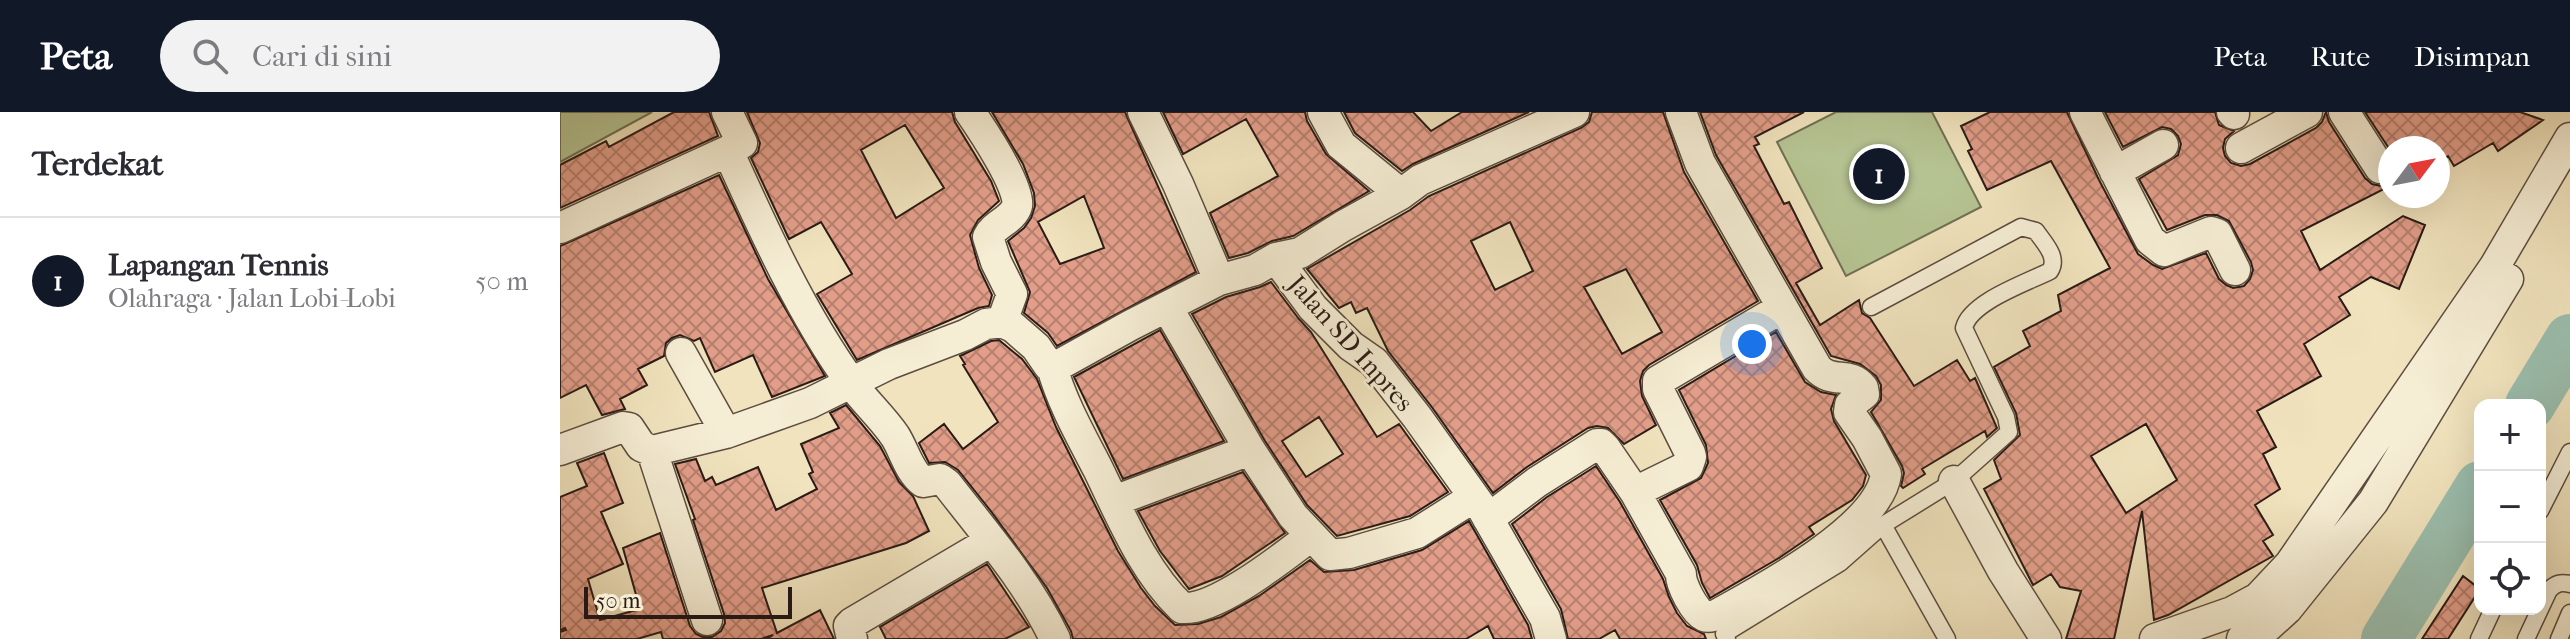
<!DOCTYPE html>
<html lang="id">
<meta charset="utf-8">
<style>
:root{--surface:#fff;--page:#f2f2f3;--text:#2b2b33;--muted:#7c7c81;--line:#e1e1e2;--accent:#111827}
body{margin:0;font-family:"IM FELL French Canon",serif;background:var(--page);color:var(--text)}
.controls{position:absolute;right:24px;bottom:24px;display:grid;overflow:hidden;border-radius:16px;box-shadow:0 8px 32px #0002}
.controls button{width:72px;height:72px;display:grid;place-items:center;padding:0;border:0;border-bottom:2px solid var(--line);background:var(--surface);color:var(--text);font:40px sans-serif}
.compass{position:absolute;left:1818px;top:24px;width:72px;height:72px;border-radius:50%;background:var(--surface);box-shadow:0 8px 32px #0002;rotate:58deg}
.scale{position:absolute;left:24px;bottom:20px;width:208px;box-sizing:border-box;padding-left:8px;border:4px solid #2a1b16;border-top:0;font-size:22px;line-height:28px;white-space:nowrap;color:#2a1b16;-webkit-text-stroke:6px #f5edd4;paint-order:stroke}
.you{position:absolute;left:1192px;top:232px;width:28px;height:28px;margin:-20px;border:6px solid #fff;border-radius:50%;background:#1a73e8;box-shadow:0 0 0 12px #1a73e833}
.badge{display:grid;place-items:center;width:52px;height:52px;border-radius:50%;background:var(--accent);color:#fff;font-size:26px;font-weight:700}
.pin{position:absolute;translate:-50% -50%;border:4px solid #fff;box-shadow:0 2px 8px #0006}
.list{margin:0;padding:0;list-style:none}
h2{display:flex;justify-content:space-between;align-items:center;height:104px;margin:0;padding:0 32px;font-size:34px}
h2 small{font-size:26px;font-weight:400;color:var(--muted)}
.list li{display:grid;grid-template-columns:52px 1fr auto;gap:24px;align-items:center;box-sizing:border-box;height:128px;padding:0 32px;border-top:2px solid var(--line)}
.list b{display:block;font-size:30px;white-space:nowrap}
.list p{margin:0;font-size:26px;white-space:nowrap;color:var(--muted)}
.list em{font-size:26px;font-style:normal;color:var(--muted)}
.icon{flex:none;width:44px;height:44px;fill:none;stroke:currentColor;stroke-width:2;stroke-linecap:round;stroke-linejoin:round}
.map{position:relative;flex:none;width:2010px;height:527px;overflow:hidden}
header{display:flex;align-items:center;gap:48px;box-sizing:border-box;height:112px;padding:0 40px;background:var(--accent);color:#fff}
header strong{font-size:38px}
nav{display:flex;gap:44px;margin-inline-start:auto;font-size:28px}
.search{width:560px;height:72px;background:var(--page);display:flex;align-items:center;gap:20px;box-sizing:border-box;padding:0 28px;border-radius:44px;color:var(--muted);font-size:30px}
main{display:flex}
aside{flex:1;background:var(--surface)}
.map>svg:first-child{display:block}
.garden{fill:#b6c493;stroke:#707054;stroke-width:2}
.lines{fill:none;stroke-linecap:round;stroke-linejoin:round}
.river{stroke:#9bbead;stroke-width:50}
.building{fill:url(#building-cross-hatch);stroke:#2a1b16;stroke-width:2;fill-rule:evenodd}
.lane-casing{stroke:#5c4d40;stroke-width:19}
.street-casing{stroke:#5c4d40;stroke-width:33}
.lane{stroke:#f5edd4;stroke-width:16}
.street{stroke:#f5edd4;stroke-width:30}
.labels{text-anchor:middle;stroke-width:6;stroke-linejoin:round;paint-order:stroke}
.street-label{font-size:26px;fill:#2a1b16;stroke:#f5edd4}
</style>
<header>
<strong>Peta</strong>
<div class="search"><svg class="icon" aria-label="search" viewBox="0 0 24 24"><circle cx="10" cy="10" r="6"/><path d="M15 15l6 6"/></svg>Cari di sini</div>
<nav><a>Peta</a><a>Rute</a><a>Disimpan</a></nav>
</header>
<main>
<aside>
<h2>Terdekat<small></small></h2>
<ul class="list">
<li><span class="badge">1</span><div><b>Lapangan Tennis</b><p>Olahraga · Jalan Lobi-Lobi</p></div><em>50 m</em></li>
</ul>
</aside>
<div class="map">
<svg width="2010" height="527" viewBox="0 0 2010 527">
<defs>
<pattern id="building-cross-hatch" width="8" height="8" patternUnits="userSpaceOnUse" patternTransform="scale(2)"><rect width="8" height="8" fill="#e29e89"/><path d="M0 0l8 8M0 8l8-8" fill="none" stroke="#b7806f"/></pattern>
</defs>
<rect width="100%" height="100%" fill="#f0e3bd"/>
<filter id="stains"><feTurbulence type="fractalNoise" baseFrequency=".0025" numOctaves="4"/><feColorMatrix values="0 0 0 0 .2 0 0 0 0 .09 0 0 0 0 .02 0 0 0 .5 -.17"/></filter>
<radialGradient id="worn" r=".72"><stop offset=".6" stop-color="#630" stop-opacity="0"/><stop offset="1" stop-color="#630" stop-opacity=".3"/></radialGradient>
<path class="garden" d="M0,0H92L0,50Z
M1276,0H1372L1421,95L1286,164L1217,30Z"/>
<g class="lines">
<path class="river" d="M1970,293L2010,227
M1826,527L1920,374"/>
</g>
<path class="building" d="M114,0H149L158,24L0,96V53L46,29L49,35Z
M187,0H392L395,10L431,69L439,89L418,108L410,123L419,156L432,183L429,194L418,196L297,248L257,182L292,162L261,110L229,127L191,46L198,40L200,31ZM345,13L384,76L336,106L301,38Z
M432,0H565L636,160L497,234L488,221L464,201L470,180L448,129L464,116L471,106L475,94L474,81L463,52ZM524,84L544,136L500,152L478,110Z
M603,0H745L747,9L766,42L809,79L733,124L712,129L688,141L669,146L650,101L718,64L686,7L623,42Z
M784,0H853L871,19L902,0H969L853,52L842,59L795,21Z
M1032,0H1103L1124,60L1198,189L1089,253L1083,259L1080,269L1082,284L1096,313L1064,332L1048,316L1037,314L1028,316L967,355L933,381L871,294L828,239L807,196L796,201L791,190L779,196L747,157L850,98L869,84L1021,16L1029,10ZM950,110L973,159L935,178L911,129ZM1066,157L1102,220L1062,242L1024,175Z
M1140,0H1244L1195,25L1199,32L1194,34L1224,92L1229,90L1262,156L1236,171L1260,213L1299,188L1302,201L1310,206L1354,274L1397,248L1410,269L1415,266L1437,316L1427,325L1425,319L1362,357L1365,362L1343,376L1341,374L1344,361L1342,354L1311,300L1321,288V273L1316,264L1300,252L1271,244L1156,43Z
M1430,0H1507L1539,68L1578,142L1593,153L1602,157L1646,141L1659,167L1666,173L1673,176L1684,174L1690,167L1693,158L1691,150L1669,109L1657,103H1645L1607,118L1579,67L1618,43L1621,32L1618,24L1611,17L1602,15L1563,35L1545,0H1655L1659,13L1674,19L1665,27L1663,36L1665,44L1671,51L1681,54L1690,52L1756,16L1762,10L1766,0L1769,10L1805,66L1812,72L1822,74L1830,71V74L1741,119L1760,158L1843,104L1865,113L1839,177L1811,165L1779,185L1790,203L1744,232L1761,264L1697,299L1716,335L1703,342L1720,377L1695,393L1713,423L1703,429L1713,444L1608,503L1594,508L1582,399L1554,527H1506L1521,479L1500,475L1491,462L1473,473L1424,377L1441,367L1434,348L1460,323L1456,301L1434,255L1470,234L1463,219L1501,199L1498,183L1550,156L1491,49L1427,78L1408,39L1412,37L1401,14ZM1586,312L1617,368L1566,401L1531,344Z
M1805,0H1960L1983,8L1938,39L1933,31L1894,54L1888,44L1878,50V36H1830V38Z
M159,63L208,167L265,264L212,285L193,243L155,260L140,226L134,229L120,223L112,226L106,231L104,244L78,257L87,273L60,287L65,297L42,303L26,273L0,286V134Z
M711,170L739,207L751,220L817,325L839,312L888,380L850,404L777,424L747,393L705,329L632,202L666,185L700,175ZM759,305L783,342L746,365L722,329Z
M600,218L664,329L563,367L514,265Z
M1216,220L1245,270L1261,280L1276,283L1271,297L1274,309L1306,363L1303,374L1292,388L1249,415L1254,422L1219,446L1150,486L1142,471L1137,453L1100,388L1141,366L1148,351L1146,333L1119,278Z
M439,228L462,247L477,267L496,315L558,439L581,476L595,494L615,513L638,512L661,505L699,484L750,448L764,460L794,458L862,438L909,409L968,513L972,527H934L928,514L906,527H513L511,519L487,476L430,398L398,358L385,350L369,351L359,331L384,312L403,337L438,310L403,253L405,252L400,244L431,229Z
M286,293L320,334L339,370L353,384L369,419L346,431L202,476L217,521L260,498L274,527H206L213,523L201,527H103L101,520L77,527H0V520L6,518L5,516L0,518V385L27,374L17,351L44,341L63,391L41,400L63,452L28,467L40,508L80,497L63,436L100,421L130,514L136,522L143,525H152L161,519L165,511L164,502L133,408L135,407L115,352L136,347L145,369L152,365L156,373L198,355L216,398L257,377L249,362L253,360L241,332L279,316L270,301Z
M1036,354L1060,390L1103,467L1109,485L1117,501L1127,514L1144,522L1146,527H1060L1055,518L1039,527H1008L1001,497L952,412L987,385Z
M683,360L725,421L662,464L629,477L600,439L578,399Z
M427,452L469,515L445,527H326L320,515Z
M1903,464L1920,477L1888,527H1862Z"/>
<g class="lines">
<g class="lane-casing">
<path id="lane" d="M1980,399L2010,340
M1323,413L1387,527
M1167,527L1164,522L1280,451L1323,413L1394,369L1449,320L1446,305L1404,216C1410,190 1466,171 1490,159C1499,145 1484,131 1476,119L1461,115L1311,195
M1919,527L1933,497
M1966,527L1989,478C1996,471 2001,470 2010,472
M1999,527L2010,501"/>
</g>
<g class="street-casing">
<path id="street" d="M167,0L182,31L168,39C203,117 242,203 292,272C305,290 322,305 335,324C344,338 349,360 363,370L380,367L387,372C425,421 468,470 495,527
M410,0C421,16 462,77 457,94C453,108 434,112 428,125L436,150L452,182L442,210
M583,0L618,72L659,168
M763,0L781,33L841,82
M1525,0L1590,128L1604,139L1651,120L1657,122L1675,158
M1672,0L1674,2
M1784,0L1820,56
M1681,36L1747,0
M1555,60L1603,33
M0,116L168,39
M716,146L753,196L791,234L814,250L857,305L922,396L985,506L991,527
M607,195L690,338L733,404L770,443L789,441L857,421L914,385
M121,241L166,321
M492,255C502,291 521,324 538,357C561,404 583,459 622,496C656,499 723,445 751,424
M0,338L63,315L69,316L81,334L92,339
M1394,369L1443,459L1486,527
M1075,380L1121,462C1120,472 1135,500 1144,504C1149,506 1154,504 1158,502C1203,477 1319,416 1326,362L1307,326L1289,300L1290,293L1304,282L1303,276C1289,258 1273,273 1257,256L1140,51L1121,0
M554,389L690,338
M928,407L977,370L1037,332H1041L1045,336L1075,380L1128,354L1131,345L1130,341L1098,277V269L1222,196
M147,508L92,339L166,321L250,291L329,252L405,223L426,212L442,210L453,215L476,235L489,254H497L571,213L659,168L695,158L716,146L740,141L783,114L841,82L860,68L1014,0
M292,527L289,514L292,511L431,429
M1595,527L1672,500L1698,486L1730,452L1935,154L2010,26
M1682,527L1706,516L1727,497L1813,390L1948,167"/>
</g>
<use href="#lane" class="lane"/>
<use href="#street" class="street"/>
</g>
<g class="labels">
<g class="street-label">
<text transform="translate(791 231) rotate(48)" y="9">Jalan SD Inpres</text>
</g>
</g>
<rect width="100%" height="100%" filter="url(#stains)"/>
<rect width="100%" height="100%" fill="url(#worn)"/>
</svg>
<div class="controls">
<button>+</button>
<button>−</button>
<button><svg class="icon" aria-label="locate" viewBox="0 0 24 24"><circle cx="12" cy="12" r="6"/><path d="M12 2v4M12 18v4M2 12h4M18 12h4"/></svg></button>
</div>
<svg class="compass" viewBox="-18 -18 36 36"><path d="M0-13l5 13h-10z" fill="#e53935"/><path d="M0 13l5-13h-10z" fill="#7c7c81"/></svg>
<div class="scale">50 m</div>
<div class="you"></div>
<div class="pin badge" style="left:1319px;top:62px">1</div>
</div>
</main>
